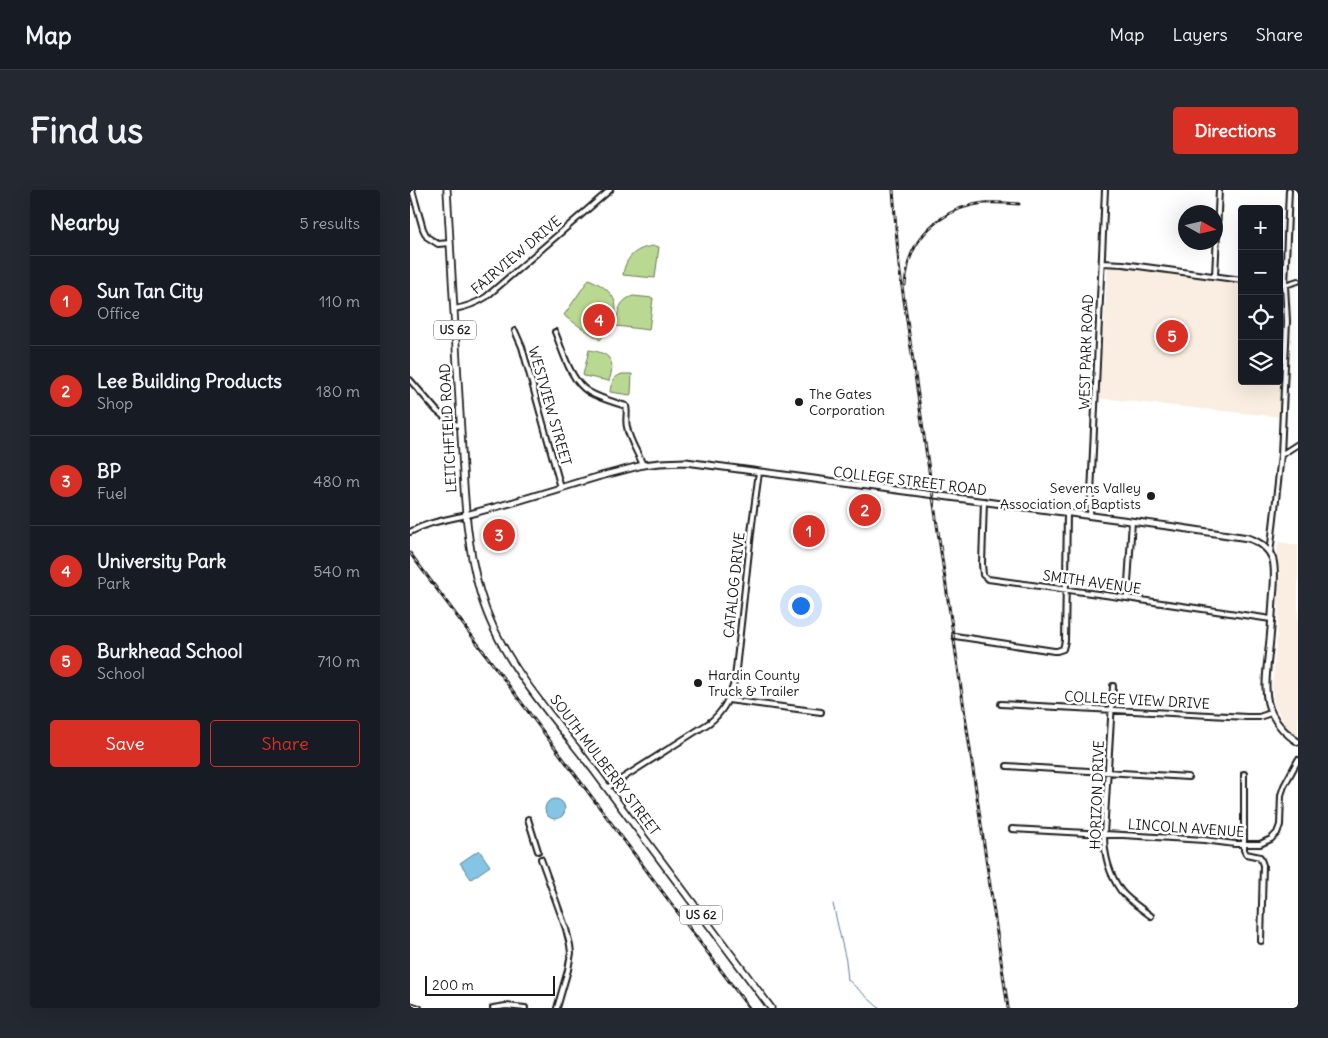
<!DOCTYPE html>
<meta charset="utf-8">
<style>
:root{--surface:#171b24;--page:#242831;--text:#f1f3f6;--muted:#9ea1a6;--line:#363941;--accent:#d93025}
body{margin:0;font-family:Delius,sans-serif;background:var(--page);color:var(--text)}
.controls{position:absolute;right:15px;top:15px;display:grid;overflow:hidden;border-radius:5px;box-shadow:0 5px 20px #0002}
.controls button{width:45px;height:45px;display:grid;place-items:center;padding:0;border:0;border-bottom:1px solid var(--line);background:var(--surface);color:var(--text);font:25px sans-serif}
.compass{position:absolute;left:768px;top:15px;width:45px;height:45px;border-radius:50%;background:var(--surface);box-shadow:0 5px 20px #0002;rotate:98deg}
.scale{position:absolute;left:15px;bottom:12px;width:130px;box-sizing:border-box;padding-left:5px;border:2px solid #1c1c1c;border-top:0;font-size:14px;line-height:18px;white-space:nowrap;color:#1c1c1c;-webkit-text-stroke:4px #fff;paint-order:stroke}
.you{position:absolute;left:390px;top:415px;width:18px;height:18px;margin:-12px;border:4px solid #fff;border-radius:50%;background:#1a73e8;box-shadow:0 0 0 8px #1a73e833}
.badge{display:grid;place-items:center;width:32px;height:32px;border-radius:50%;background:var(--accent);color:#fff;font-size:16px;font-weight:700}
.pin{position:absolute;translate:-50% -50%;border:2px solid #fff;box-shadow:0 1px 5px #0006}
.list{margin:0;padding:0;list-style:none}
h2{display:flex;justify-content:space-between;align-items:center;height:65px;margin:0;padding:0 20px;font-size:21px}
h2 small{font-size:16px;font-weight:400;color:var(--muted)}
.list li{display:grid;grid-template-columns:32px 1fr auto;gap:15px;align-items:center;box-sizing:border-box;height:90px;padding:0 20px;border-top:1px solid var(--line)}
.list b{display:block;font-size:19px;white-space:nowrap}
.list p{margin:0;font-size:16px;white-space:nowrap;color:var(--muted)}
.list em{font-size:16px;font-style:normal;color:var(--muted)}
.actions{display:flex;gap:10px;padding:15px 20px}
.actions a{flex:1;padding:11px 0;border:1px solid var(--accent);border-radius:5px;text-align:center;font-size:18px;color:var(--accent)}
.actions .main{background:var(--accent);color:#fff}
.icon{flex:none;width:28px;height:28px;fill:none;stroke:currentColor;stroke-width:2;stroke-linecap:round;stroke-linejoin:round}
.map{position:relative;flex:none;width:888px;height:818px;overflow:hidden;border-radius:5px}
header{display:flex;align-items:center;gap:30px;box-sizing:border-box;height:70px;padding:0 25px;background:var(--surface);border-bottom:1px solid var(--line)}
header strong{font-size:24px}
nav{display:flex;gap:28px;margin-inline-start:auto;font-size:18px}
.intro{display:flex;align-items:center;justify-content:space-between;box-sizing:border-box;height:120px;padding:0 30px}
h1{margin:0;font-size:35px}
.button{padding:12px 22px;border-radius:5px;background:var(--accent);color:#fff;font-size:18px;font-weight:700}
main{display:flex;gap:30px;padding:0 30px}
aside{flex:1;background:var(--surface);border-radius:5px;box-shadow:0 5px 20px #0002}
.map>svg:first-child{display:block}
.built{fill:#f9eee1}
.green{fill:#b9d891;stroke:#6a7a56}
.water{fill:#84c5e4;stroke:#5a8194}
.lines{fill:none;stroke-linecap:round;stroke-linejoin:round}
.stream{stroke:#5a8194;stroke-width:1}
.street-casing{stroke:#1c1c1c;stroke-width:8}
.secondary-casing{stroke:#1c1c1c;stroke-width:9}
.primary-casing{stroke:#1c1c1c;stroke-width:9}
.street{stroke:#fff;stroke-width:4}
.secondary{stroke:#fff;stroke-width:5}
.primary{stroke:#fff;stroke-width:5.5}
.rail-casing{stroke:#1c1c1c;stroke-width:3}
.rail{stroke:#fff;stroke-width:1;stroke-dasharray:4;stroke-linecap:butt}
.poi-dot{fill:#1c1c1c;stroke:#fff;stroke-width:2}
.labels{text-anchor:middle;stroke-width:5;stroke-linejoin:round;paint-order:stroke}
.shield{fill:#fff;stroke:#606060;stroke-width:1}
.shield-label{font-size:12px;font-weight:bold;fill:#1c1c1c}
.street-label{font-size:14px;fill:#1c1c1c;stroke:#fff}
.poi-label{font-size:14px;fill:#1c1c1c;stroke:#fff;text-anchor:start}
</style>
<header>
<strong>Map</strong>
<nav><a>Map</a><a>Layers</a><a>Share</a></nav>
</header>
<div class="intro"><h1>Find us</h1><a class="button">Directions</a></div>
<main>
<aside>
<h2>Nearby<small>5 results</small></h2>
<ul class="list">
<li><span class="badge">1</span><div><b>Sun Tan City</b><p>Office</p></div><em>110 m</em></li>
<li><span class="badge">2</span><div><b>Lee Building Products</b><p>Shop</p></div><em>180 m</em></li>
<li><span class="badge">3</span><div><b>BP</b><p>Fuel</p></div><em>480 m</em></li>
<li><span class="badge">4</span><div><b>University Park</b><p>Park</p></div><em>540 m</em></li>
<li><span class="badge">5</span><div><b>Burkhead School</b><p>School</p></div><em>710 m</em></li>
</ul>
<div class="actions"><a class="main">Save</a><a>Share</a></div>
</aside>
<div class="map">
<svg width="888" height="818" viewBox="0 0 888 818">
<rect width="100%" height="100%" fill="#fff"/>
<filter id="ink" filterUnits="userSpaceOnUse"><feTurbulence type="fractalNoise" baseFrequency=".02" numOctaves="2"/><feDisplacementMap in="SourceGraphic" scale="10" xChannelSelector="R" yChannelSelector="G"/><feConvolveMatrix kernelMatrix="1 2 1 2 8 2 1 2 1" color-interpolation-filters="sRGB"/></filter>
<g filter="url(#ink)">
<path class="built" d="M698,76L832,94V191H869V99L872,100L870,227L689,208Z
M869,352L888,355V546L876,537L864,514L862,498L868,432L870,380L867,357Z"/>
<path class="green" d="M245,56L249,57L245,88L213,85C215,67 227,57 245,56Z
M179,89C213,104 213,125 190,150L157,128L154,125Z
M223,106L243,108L239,140L206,136C208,122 208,111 223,106Z
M179,160C200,163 206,170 199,191L174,186L173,185Z
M212,184H222L221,204L220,205L200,202C201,193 203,187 212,184Z"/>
<path class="water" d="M135 619a10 10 0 1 1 20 0a10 10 0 1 1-20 0Z
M69,660L80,676L61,689L50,673Z"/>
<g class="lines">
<path class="stream" d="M423,714L436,771L438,790L469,818"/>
<g class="street-casing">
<path id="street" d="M2,0L13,39L17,47L28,54L40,53
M692,73L713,74L832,90
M805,86L809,0
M869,94L875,95L888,91
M44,119C57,117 65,114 76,107L200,0
M105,141L112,157L151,298
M145,142C153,161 160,191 179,202C191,209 204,212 216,216C218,223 215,230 217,237C219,250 228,263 233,275
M0,190L27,221L43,234L51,235
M871,265L877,131L875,95L879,0
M574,311L572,374L573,385L578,389L717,408L861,429
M680,326L695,0
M0,342C18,332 36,330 56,325
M860,364L871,265L888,254
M717,408L722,331
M545,446L644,461H647L653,459L655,451L657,323
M703,496L694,644C694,664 699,684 711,701C718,710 732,719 741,726
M318,510L411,522
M591,514L837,527H849L861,523
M597,576L778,587
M834,584V660L836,664L850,667L853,675L851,751
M197,598L299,533C314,522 321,506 325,488L342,334L349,282
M118,629L128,661
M602,639L713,645L794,650L825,654H850L861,649L867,643L870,635L871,605L874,596L888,570
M131,669L156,739L160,755L161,763L158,780L147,818
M0,815L9,818
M83,818L96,816L115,818"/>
</g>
<g class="secondary-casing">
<path id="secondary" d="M56,325L104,312L187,287L233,275L250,273L276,272L765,337L838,348C850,352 859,358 863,370C866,383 864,396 863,409C862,426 861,442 859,459C857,480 852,505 862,524C868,536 877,545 888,552"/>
</g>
<g class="primary-casing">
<path id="primary" d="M37,0C42,81 46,162 51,243C54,296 55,351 70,402C90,473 145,528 188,586C246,663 303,741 361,818"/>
</g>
<use href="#street" class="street"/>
<use href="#secondary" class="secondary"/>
<use href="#primary" class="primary"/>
<g class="rail-casing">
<path id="rail" d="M483,0L489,76L598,818
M495,95C496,86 497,77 500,68C511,37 542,16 574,13C586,12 598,13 609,14
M0,363L339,818"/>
</g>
<use href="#rail" class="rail"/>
</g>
</g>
<g class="poi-dot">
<circle cx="389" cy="212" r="5"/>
<circle cx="741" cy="306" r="5"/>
<circle cx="288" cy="493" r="5"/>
</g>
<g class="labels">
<g class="shield">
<rect x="24" y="130.5" width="42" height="19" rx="4"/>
<rect x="270" y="715.5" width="42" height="19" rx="4"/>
</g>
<g class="shield-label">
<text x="45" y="144">US 62</text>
<text x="291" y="729">US 62</text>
</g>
<g class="street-label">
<text transform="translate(106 65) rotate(-40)" y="5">FAIRVIEW DRIVE</text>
<text transform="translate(676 162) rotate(-88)" y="5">WEST PARK ROAD</text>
<text transform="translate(140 216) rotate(74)" y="5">WESTVIEW STREET</text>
<text transform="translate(38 238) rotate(-93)" y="5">LEITCHFIELD ROAD</text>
<text transform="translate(500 291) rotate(7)" y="5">COLLEGE STREET ROAD</text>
<text transform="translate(682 392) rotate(8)" y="5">SMITH AVENUE</text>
<text transform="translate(324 395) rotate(-84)" y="5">CATALOG DRIVE</text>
<text transform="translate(727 510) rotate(3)" y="5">COLLEGE VIEW DRIVE</text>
<text transform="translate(195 575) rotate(53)" y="5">SOUTH MULBERRY STREET</text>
<text transform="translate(687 605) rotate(-88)" y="5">HORIZON DRIVE</text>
<text transform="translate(776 638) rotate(4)" y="5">LINCOLN AVENUE</text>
</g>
<g class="poi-label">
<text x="399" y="209">The Gates<tspan x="399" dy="16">Corporation</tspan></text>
<text x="731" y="303" text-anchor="end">Severns Valley<tspan x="731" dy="16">Association of Baptists</tspan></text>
<text x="298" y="490">Hardin County<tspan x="298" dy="16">Truck &amp; Trailer</tspan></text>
</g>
</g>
</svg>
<div class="controls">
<button>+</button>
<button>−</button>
<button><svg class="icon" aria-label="locate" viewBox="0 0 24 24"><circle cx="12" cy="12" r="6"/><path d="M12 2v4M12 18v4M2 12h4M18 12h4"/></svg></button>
<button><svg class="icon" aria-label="layers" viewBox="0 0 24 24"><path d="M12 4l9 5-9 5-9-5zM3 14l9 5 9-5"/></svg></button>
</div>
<svg class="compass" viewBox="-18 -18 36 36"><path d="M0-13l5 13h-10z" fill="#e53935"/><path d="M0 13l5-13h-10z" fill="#9ea1a6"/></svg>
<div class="scale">200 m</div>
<div class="you"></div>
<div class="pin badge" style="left:399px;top:341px">1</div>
<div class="pin badge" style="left:455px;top:320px">2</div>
<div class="pin badge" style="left:89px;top:345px">3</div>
<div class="pin badge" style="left:189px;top:130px">4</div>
<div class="pin badge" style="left:762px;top:146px">5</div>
</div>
</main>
